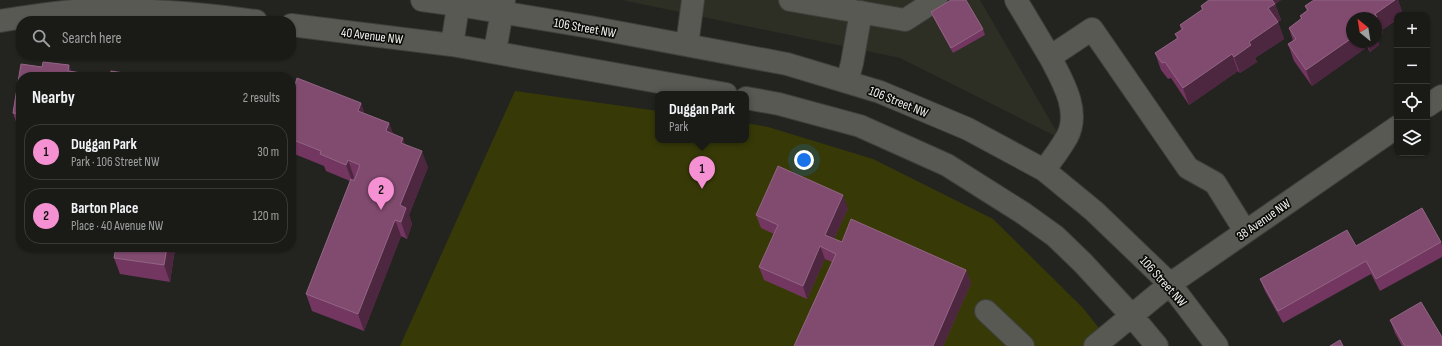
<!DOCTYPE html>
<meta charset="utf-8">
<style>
:root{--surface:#1a1b17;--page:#272824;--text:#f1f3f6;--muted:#9fa1a1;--line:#383936;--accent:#f591d2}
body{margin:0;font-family:"Sofia Sans Condensed",sans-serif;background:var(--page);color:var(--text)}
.controls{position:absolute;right:12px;top:12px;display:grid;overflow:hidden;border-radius:8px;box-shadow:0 1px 3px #0004}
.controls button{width:36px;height:36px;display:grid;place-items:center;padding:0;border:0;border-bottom:1px solid var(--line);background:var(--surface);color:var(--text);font:20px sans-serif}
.compass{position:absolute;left:1346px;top:12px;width:36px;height:36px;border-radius:50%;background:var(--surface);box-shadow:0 1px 3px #0004;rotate:330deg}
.you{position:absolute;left:804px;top:160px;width:14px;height:14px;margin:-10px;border:3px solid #fff;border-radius:50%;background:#1a73e8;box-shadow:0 0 0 6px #1a73e833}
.badge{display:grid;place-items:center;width:26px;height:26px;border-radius:50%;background:var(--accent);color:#111;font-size:13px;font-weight:700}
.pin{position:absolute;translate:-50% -33px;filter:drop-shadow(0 1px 2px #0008)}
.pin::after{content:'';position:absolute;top:21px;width:14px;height:12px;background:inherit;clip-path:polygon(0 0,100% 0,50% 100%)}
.popup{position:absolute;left:655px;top:91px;width:94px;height:52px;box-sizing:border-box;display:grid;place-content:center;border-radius:8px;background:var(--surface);filter:drop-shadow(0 1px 3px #0005);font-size:13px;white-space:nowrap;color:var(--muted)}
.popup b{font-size:15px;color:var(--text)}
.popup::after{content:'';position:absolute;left:50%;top:100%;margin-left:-8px;border:8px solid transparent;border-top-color:var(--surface)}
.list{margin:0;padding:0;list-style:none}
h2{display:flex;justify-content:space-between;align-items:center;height:52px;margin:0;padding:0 16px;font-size:17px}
h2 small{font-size:13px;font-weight:400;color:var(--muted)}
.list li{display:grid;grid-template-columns:26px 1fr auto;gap:12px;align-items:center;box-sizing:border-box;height:56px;margin:0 8px 8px;padding:0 8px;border:1px solid var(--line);border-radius:16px}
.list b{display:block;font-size:15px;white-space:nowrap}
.list p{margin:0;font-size:13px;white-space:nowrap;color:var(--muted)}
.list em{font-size:13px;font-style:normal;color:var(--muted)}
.icon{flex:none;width:22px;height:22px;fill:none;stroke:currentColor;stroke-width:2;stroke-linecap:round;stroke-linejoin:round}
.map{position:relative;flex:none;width:1442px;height:346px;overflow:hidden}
.search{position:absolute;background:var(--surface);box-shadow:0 1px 3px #0004;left:16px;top:16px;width:280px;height:44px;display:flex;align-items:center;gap:10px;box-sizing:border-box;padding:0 14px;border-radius:16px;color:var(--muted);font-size:15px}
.panel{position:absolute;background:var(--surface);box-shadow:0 1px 3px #0004;left:16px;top:72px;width:280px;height:180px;border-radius:16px}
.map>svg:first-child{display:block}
.built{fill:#2d2e24}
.green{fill:#373a07}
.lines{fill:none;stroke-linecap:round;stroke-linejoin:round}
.minor-casing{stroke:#3f403c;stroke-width:24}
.minor{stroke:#585953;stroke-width:22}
.wall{fill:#733660;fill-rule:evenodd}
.shaded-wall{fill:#4d263f}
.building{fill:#804b6f;stroke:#926584}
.labels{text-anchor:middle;stroke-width:3.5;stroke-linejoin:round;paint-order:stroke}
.street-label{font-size:13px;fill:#f3f4f0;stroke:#0c0d0a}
</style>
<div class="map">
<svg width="1442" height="346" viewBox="0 0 1442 346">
<rect width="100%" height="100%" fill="#23241f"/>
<path class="built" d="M622,0H980L1061,139L900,58Z"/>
<path class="green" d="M515,91L658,111V140H746V123L768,127L873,159L993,219L1083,308L1113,346H400Z"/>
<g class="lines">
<g class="minor-casing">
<path id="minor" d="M422,0L458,5L590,27L787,64L880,92L968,129L1044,170L1094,211L1170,284L1217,346
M790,0L905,20L936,0
M1016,0L1050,57L1092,29L1188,168L1215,183L1245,231
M0,21C41,14 83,8 125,10C168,11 213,15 256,21
M291,25L452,45L726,94
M452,45L459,0
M687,45L693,0
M495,51L504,0
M847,82L852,63L861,12
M746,98L779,104L860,126L947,165L1023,213L1055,236L1083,263L1132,316L1157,346
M1427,106L1442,96
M1044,170C1052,160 1060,149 1067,137C1081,111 1062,80 1050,57
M986,311L1023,346
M1095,346L1170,284L1397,127"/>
</g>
<use href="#minor" class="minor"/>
</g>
<path class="wall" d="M1209,0H1281L1275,4L1281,20L1278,22L1284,39L1255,58L1257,62L1240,73L1238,71L1189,105L1171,78L1168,79L1161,70L1155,53L1177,39L1175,34L1181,30L1180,25L1202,10L1201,6Z
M1314,0H1398L1403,15L1382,30L1383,33L1377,38L1379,45L1370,52L1367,47L1312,86L1294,61L1288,44L1293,41L1289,28L1301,19L1300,16L1307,11L1305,6ZM1352,18L1376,42H1352Z
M931,12L983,29L985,35L953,53L933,17Z
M43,62L69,65L71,71L108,77H21V130H19L13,113L21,64L42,67Z
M291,84L361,103L364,113L389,123L393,134L405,144L428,167L409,215L412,224L407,239L401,236L364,331L312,311L306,294L350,181L326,171L324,166L292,153L291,156Z
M848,208L834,239L842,242L966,270L971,283L943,346H794L832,262L825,259L807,299L764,280L759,267L774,234L761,228L756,215Z
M1441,242L1442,245V257L1380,291L1371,274L1283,323L1265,291L1260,279L1356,246Z
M116,247H181V250L175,249L170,282L120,274L114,258Z
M1390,320L1442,346H1402L1395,333Z"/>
<path class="shaded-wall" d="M1269,0H1281L1275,4L1281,20L1278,22L1284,39L1255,58L1257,62L1240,73L1234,57L1249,42L1268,8Z
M1395,0H1398L1403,15H1397V19L1382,30L1383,33L1377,38L1379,45L1370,52L1367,42H1376V18H1375V14Z
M1352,38V42H1365L1367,47L1312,86L1306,70Z
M1232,54L1238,71L1189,105L1183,88Z
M69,65L73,77L68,71Z
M361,103L367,120L358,111Z
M389,123L395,139L386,131Z
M403,138L409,155L401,143Z
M422,151L428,167L409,215L412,224L407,239L401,222L400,205Z
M348,160L354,177L352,181L346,165Z
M843,195L848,208L830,248L825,235Z
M395,220L401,236L364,331L358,314Z
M820,246L825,259L807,299L803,286Z
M167,247H174L175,249L170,282L164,265Z
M966,270L971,283L943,346H933Z"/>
<path class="building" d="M951,0H966L983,29L951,48L931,12Z
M1209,0H1272L1275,4L1268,8L1278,22L1249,42L1251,45L1234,57L1232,54L1183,88L1165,62L1162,63L1155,53L1178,38L1175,34L1183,29L1180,25L1203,9L1201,6Z
M1314,0H1395L1375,14L1377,17L1375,18H1352V38L1306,70L1288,44L1296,39L1289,28L1302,18L1300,16L1308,10L1305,6Z
M43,62L69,65L68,71L108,77H21V114L13,113L21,64L42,67Z
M111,71L137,75V77H110Z
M297,78L361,103L358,111L389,123L386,131L403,138L401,143L422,151L400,205L406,208L401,222L395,220L358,314L306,294L351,179L354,181L360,165L348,160L346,165L320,154L321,151L291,139V84L295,85Z
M778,166L843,195L825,235L842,242L851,219L966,270L933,346H794L836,254L820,246L803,286L759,267L778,225L756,215Z
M1422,208L1441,242L1376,279L1366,261L1278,311L1260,279L1347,230L1356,246Z
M116,247H167L164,265L114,258Z
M1421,302L1442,337V346H1405L1390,320Z
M1340,340L1343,346H1330Z"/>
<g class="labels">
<g class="street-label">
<text transform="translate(585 27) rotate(10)" y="5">106 Street NW</text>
<text transform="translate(372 35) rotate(7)" y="5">40 Avenue NW</text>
<text transform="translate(899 101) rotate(22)" y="5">106 Street NW</text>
<text transform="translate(1263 219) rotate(-35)" y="5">38 Avenue NW</text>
<text transform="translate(1164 281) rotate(48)" y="5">106 Street NW</text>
</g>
</g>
</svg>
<div class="controls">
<button>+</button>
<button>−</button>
<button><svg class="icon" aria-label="locate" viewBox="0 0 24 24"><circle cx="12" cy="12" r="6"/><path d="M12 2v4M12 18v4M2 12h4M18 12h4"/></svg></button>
<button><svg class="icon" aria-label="layers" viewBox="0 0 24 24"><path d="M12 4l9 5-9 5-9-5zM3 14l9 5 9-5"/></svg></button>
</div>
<svg class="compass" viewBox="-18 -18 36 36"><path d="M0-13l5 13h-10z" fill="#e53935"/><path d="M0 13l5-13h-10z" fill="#9fa1a1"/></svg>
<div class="you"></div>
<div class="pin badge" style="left:702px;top:189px">1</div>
<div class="popup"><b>Duggan Park</b>Park</div>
<div class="pin badge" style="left:381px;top:210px">2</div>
<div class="search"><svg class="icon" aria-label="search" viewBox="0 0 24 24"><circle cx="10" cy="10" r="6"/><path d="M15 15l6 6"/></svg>Search here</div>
<section class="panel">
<h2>Nearby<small>2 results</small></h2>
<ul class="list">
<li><span class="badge">1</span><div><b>Duggan Park</b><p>Park · 106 Street NW</p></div><em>30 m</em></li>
<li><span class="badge">2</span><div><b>Barton Place</b><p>Place · 40 Avenue NW</p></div><em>120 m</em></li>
</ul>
</section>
</div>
